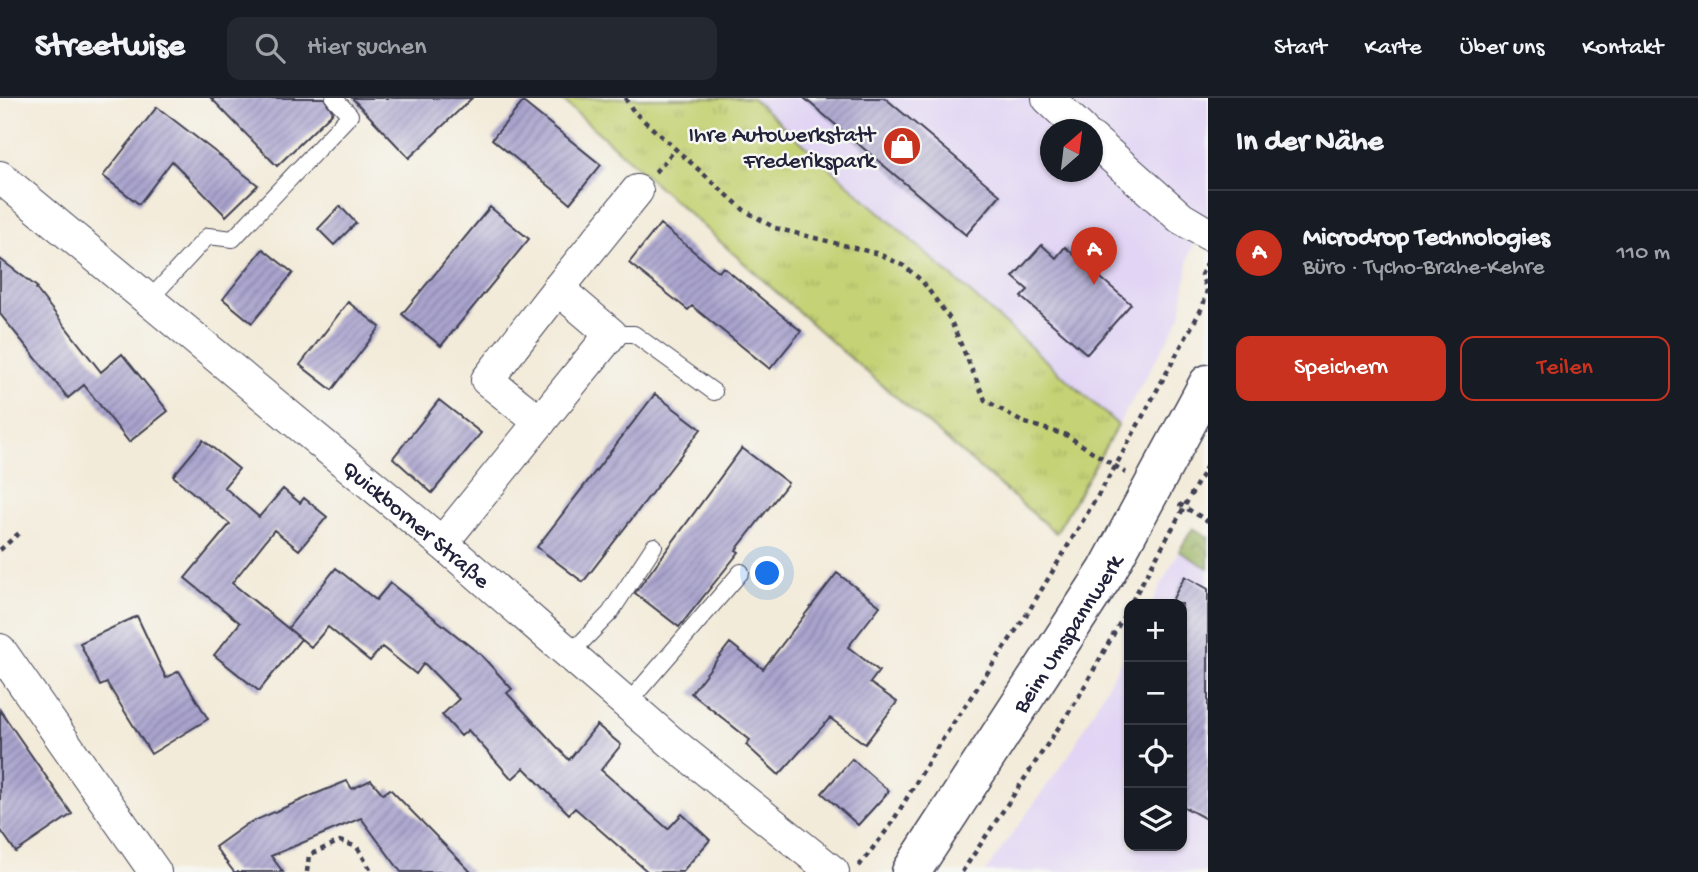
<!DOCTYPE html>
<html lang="de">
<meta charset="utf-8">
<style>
:root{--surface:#171b24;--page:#242831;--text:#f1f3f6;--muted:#9ea1a6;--line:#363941;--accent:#c8321e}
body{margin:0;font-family:"Gochi Hand",sans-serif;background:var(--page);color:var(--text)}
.controls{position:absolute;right:21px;bottom:21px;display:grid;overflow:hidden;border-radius:14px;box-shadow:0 2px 5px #0004}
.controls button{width:63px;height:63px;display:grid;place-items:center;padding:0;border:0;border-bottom:2px solid var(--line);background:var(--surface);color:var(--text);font:35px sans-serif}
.compass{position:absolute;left:1040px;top:21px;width:63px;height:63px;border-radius:50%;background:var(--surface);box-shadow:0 2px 5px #0004;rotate:28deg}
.you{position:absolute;left:768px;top:476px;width:24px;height:24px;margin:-18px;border:5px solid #fff;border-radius:50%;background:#1a73e8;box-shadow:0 0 0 10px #1a73e833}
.badge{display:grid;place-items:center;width:46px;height:46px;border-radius:50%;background:var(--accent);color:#fff;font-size:23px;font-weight:700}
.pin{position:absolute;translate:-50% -58px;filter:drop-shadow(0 2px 4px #0008)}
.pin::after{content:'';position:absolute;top:37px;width:24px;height:21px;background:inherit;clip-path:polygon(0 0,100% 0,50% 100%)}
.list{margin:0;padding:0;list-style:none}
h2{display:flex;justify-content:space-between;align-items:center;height:91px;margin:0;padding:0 28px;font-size:30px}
h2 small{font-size:23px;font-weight:400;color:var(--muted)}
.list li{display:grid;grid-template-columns:46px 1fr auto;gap:21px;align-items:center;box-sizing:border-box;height:126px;padding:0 28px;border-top:2px solid var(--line)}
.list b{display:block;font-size:26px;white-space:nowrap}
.list p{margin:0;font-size:23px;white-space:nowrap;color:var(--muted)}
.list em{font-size:23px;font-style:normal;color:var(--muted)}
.actions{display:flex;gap:14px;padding:21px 28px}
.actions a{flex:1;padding:16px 0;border:2px solid var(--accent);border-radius:14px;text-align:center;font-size:24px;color:var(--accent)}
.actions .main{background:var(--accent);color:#fff}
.icon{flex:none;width:38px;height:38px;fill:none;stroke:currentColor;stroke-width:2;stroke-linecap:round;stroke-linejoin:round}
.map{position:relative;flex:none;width:1208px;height:774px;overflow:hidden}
header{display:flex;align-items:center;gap:42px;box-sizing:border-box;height:98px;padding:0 35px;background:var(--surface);border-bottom:2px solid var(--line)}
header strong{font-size:33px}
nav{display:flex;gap:38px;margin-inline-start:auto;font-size:24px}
.search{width:490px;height:63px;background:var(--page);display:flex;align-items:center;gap:18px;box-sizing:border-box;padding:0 24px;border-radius:14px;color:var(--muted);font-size:26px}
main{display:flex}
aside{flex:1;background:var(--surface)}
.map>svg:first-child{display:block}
.built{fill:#e1d4f4;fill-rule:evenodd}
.forest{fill:url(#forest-crowns);stroke:#5f6b50;stroke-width:2}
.park{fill:url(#park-tufts);stroke:#747a58;stroke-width:2}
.building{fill:url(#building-hatch)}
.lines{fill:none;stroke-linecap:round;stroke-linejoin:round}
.service-casing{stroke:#414053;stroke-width:18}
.minor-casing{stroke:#414053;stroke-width:34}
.tertiary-casing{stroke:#414053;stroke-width:41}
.path{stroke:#414053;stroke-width:4.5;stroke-dasharray:5 5;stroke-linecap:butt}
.service{stroke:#fff;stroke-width:16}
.minor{stroke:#fff;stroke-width:32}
.tertiary{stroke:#fff;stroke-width:38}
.labels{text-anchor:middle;stroke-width:5;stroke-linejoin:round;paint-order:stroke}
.poi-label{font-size:23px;fill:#22223b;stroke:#f6f6f2;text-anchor:end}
.street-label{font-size:23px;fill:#22223b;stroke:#f6f6f2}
</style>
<header>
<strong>Streetwise</strong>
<div class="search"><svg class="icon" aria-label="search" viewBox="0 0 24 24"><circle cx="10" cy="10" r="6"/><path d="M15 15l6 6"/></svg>Hier suchen</div>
<nav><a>Start</a><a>Karte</a><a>Über uns</a><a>Kontakt</a></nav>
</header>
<main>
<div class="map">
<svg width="1208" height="774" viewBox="0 0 1208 774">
<defs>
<pattern id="forest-crowns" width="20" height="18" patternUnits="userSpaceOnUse" patternTransform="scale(1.75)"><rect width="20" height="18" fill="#9cb466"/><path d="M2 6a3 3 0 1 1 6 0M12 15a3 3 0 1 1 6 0" fill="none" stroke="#7f9255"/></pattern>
<pattern id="park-tufts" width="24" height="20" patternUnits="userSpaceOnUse" patternTransform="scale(1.75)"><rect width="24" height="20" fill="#c5d274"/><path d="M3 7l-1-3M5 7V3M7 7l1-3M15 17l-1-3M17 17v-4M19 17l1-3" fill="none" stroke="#a9b465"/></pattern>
<pattern id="building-hatch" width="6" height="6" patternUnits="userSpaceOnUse" patternTransform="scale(1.75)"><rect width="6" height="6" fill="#aaa4ce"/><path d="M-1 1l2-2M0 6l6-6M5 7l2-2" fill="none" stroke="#8a85a8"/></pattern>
</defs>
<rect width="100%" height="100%" fill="#f6f6f2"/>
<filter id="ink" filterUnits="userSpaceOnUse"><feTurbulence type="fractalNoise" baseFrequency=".0143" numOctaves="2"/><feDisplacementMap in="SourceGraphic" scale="14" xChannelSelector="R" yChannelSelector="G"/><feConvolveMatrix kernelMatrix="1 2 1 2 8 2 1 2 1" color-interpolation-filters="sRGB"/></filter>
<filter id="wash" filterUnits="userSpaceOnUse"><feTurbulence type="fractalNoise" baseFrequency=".00686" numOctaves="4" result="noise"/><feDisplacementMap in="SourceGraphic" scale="28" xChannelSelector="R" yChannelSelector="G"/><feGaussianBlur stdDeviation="1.57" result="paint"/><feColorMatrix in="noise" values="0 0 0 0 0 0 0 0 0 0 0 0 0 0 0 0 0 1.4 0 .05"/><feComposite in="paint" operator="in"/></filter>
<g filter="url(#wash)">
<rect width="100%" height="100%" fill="#f3ebd9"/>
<path class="built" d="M752,0H1208V117L1189,158L1181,218L1118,327ZM1050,32H1092V74H1050Z
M1179,453L1208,470V774H985L1071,654L1129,548V748H1182V506H1151Z"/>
<path class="forest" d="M1193,430L1208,439V470L1179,453Z"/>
<path class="park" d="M560,0H752L1118,327L1056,435L841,252Z"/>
<g id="blocks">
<path class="building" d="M211,0H324L333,14L277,68Z
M352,0H472L409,60Z
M804,0H885L1000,97L966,137Z
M523,4L601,67L570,105L492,41Z
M157,9L258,87L226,118L172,63L139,106L103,78Z
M340,108L356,125L334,147L318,131Z
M490,109L529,141L441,248L402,216Z
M660,126L719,174L723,169L801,233L770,271L692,208L688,212L629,165Z
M1042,147L1056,160L1065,149L1131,206L1087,256L1021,199L1028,192L1013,179Z
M263,151L293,175L252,225L223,201Z
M0,161L37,189L36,191L101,274L122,256L168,313L129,344L84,287L68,300L0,216Z
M348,204L380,229L332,292L300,267Z
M655,296L701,331L583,484L537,449Z
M439,302L481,335L432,395L393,360Z
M203,342L239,371L224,389L259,419L283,391L300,405L304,400L327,419L299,452L274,432L232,485L301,541L259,593L214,557L240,525L185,480L230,426L173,378Z
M742,350L788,385L736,452L739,454L679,529L635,495Z
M336,470L376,502L390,485L481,557L512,591L507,595L569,662L597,627L621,647L601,672L668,731L682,716L710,742L682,774H648L575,710L569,716L524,670L512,681L468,632L461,638L442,617L459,601L424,565L416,576L382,549L370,563L328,529L311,549L288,530Z
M837,475L880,508L848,549L879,573L870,585L897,604L865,646L830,620L779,677L746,647L750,642L691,595L730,545L763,571Z
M1185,478L1208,491V722L1182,708V506H1170Z
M137,518L166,580L179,573L208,621L151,656L107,585L100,588L80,545Z
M0,612L72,716L16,754L0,731Z
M852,661L889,693L858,727L822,695Z
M371,682L383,696L390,691L471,774H401L361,720L271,758L283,774H234L215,749L247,726L313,697L347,683L352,691Z"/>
</g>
</g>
<g filter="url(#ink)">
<use href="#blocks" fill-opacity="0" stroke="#414053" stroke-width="2"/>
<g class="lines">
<g class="service-casing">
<path id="service" d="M149,202L208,138L233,141L350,17L334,0
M611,236H634L714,294
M570,556L610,515L654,448
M627,606L741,474"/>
</g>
<g class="minor-casing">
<g id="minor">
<path d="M1048,0L1082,32"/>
<path d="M1092,41L1181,120L1208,136"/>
<path id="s1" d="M0,79L442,445L670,643L833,774"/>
<path d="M540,324L487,282L558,191"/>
<path d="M442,445L611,236L558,191L637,93"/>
<path d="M0,552L155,774"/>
</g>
</g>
<g class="tertiary-casing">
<g id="tertiary">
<path id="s2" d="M911,774L1107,473L1208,286"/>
</g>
</g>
<path class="path" d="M625,0L634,14L744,112L775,130L879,156L904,168L922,183L950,221L985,302L1022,324L1066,337L1126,375
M655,74L675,52
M1179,406L1208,423
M0,452L19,435
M859,768L890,728L938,648L1027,516L1115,369L1203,208L1207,192L1201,177L1208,163
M307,774L309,757L340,743L357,749L372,774
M962,774L1077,602L1208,366"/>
<use href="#service" class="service"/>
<use href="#minor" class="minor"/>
<use href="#tertiary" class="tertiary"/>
</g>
</g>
<defs>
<g id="shop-disc" transform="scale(2.0125)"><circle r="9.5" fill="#c8321e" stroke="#f6f6f2"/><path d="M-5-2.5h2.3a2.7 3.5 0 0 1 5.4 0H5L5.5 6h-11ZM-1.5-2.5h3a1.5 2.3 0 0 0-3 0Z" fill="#fff"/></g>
</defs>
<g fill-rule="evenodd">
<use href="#shop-disc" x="902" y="48"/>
</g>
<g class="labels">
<g class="poi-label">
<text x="875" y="43">Ihre Autowerkstatt<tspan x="875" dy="26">Frederikspark</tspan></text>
</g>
<g class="street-label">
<text dy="8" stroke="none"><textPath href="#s1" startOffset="542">Quickborner Straße</textPath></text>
<text dy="8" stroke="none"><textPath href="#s2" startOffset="285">Beim Umspannwerk</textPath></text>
</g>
</g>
</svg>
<div class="controls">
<button>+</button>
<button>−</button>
<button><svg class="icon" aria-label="locate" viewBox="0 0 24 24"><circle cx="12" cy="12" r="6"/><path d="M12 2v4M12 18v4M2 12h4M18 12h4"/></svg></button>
<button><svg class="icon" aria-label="layers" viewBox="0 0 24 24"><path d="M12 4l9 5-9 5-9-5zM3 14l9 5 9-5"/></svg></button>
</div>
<svg class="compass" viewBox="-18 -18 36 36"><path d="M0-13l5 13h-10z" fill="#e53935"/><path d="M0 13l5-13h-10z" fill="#9ea1a6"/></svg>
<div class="you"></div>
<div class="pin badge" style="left:1094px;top:187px">A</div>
</div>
<aside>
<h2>In der Nähe<small></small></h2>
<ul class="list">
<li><span class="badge">A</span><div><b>Microdrop Technologies</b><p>Büro · Tycho-Brahe-Kehre</p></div><em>110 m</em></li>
</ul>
<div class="actions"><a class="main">Speichern</a><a>Teilen</a></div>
</aside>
</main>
